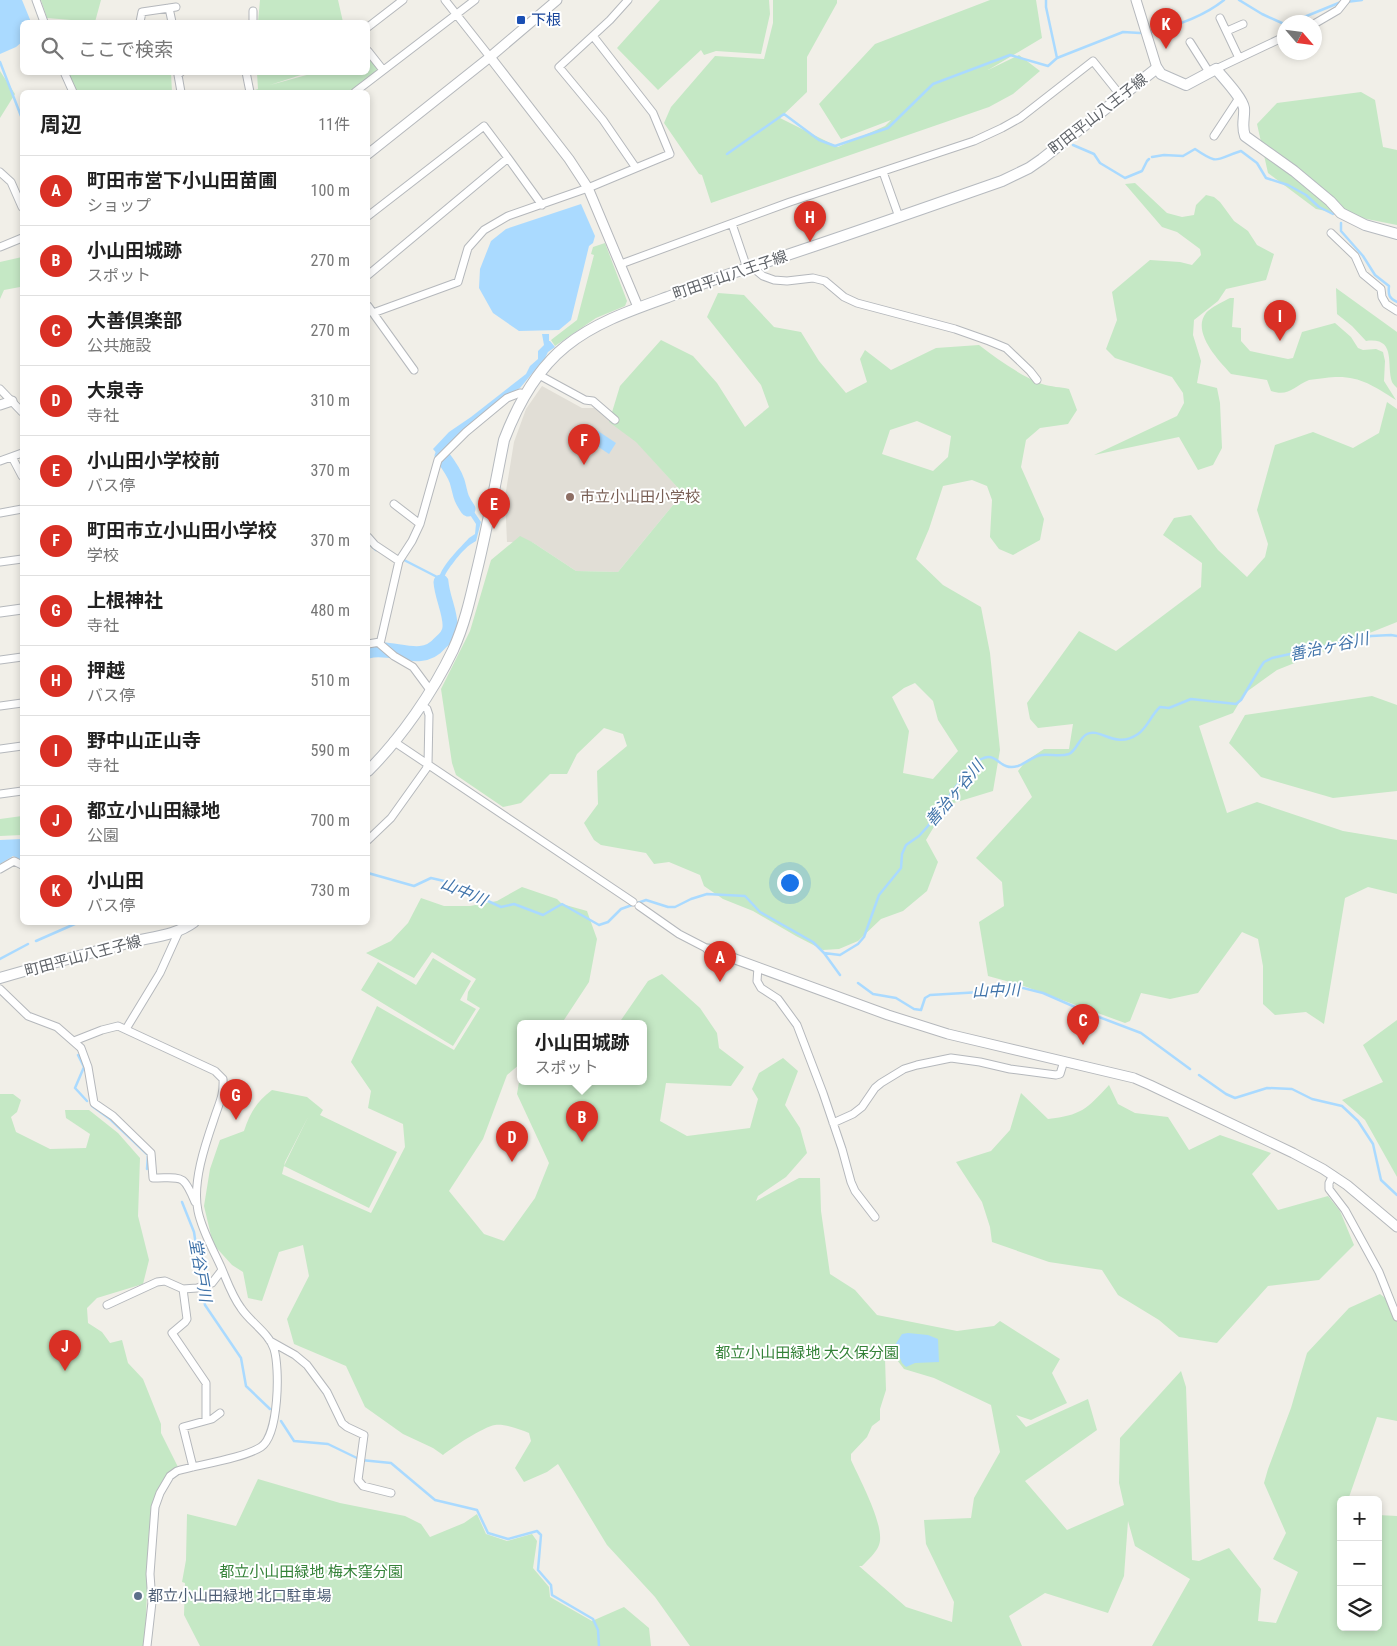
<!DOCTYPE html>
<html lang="ja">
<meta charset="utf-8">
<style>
:root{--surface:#fff;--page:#f2f2f2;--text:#222;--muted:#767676;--line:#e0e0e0;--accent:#d93025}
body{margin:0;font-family:"Roboto Condensed","Noto Sans JP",sans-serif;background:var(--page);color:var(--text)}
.controls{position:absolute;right:15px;bottom:15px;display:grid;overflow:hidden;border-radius:8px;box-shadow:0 2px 8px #0003}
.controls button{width:45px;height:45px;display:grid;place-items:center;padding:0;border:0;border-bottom:1px solid var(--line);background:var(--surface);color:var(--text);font:25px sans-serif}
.compass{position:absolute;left:1277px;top:15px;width:45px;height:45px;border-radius:50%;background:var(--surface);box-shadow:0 2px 8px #0003;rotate:118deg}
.you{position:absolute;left:789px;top:882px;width:18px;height:18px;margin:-12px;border:4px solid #fff;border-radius:50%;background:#1a73e8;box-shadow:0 0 0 8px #1a73e833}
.badge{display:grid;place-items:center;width:32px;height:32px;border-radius:50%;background:var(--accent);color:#fff;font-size:16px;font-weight:700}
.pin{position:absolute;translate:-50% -41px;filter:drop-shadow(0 1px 2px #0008)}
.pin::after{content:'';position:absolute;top:26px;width:18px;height:15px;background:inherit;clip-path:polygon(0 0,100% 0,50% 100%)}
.popup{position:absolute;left:517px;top:1020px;width:130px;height:65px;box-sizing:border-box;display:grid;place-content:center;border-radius:8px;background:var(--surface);filter:drop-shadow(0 1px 4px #0005);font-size:16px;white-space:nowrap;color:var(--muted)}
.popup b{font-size:19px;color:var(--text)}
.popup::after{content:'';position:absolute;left:50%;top:100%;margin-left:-10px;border:10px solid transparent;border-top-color:var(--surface)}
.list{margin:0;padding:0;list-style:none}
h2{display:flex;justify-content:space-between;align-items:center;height:65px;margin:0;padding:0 20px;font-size:21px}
h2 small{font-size:16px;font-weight:400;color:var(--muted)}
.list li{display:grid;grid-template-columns:32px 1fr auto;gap:15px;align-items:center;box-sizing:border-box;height:70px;padding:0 20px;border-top:1px solid var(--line)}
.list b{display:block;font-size:19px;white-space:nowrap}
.list p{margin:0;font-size:16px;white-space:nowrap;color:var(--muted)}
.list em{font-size:16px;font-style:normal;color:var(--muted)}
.icon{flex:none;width:28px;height:28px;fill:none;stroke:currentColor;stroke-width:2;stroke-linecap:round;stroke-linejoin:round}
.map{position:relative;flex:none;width:1397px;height:1646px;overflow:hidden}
.search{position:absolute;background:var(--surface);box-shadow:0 2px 8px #0003;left:20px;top:20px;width:350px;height:55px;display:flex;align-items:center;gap:12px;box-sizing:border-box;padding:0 18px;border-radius:8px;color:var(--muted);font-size:19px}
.panel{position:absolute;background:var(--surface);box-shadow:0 2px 8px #0003;left:20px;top:90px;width:350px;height:835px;border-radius:8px}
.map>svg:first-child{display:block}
.education{fill:#e1ded6}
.green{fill:#c5e8c5;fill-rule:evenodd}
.water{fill:#aadaff}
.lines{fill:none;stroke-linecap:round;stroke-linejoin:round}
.stream{stroke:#aadaff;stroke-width:2.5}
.river{stroke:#aadaff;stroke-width:15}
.minor-casing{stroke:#b5b8bc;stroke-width:9}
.tertiary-casing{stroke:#b5b8bc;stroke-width:11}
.secondary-casing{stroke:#b6babf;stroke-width:12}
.minor{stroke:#fff;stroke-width:7}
.tertiary{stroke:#fff;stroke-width:9}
.secondary{stroke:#fff;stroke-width:10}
.transit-dot{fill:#1a4fb4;stroke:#fff;stroke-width:2}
.education-dot{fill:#8d6e63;stroke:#fff;stroke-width:2}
.service-dot{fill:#5c6f8a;stroke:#fff;stroke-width:2}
.labels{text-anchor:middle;stroke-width:4;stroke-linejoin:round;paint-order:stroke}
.transit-label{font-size:15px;fill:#164399;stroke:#fff;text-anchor:start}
.street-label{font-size:15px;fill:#5f6368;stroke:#fff}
.education-label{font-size:15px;fill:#785e54;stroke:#fff;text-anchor:start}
.park-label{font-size:15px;fill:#348238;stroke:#fff}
.service-label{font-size:15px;fill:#4e5e75;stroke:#fff;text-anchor:start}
.water-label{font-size:16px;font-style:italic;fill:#4174aa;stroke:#fff}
</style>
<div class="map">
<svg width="1397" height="1646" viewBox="0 0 1397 1646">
<rect width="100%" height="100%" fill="#f1efe8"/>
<path class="education" d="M542,386L582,408H597L634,439L678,488V499L618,572L576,571L532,542H507L505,497L514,442L526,409Z"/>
<path class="green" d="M41,0H101L95,22L47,18Z
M260,0H338L343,22H258Z
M660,0H769L770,14L761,54L716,51L704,55L701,50L658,90L617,48Z
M773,0H837V3L807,57V92L780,118L838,147L885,126L891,120L841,139L819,104L875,44L990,0H1036L1042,38L988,70L1019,55L1040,71L1013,94L989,107L711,203L702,175L699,174L664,123L671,107L715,56L764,59L773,23Z
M368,53L381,70L354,92H251V91L258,89L257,73H307L270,85L314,73L368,72Z
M0,71L15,94L0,118Z
M64,73H171L172,92H73Z
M1361,92L1375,100L1383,147L1397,150V225L1316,209L1268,173L1257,124L1277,103Z
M1135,183L1167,213L1182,217L1194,215L1196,205L1206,195L1214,197L1220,202L1234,221L1248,231L1257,245L1274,254L1266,280L1226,289L1218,301L1194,320L1193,335L1201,361L1197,383L1217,388L1220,403L1222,448L1213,465L1198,470L1179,437L1094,455L1177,416L1184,403L1183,393L1172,377L1115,358L1106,349L1117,320L1112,292L1150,260L1180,262L1192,265L1201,255L1200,249L1177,232L1162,227L1125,184Z
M605,243L627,301L625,306L596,318L555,346L551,340L577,320L594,255L591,254L593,247Z
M22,257V289L20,287L4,290L0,299V262Z
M1336,288L1397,332V388C1395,386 1393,384 1392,382C1386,364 1397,337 1366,341L1352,326L1337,314Z
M718,293L744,295L774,327L801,332L819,361L846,393L867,382L860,359L865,350L891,370L936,348L979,345C999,360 1019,375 1042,384C1051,387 1061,387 1069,389L1077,410L1068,424L1040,428L1026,440L1021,467L1044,519L1040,540L1013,555L999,549L990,537L992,500L987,486L972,480L943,486L929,529L916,559L943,585L981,607L990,653L1000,750L993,791L947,805L926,840L938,862L927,891L903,911L881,919L858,941L839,949L823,950L796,936L753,911L723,899L704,886L700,875L669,862L654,864L646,853L601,845L594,840L584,823L598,804L597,771L627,746L623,734L604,728L577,754L567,774H550L521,803L503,807L456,775L452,763L441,689L470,631L491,560L520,536L532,542L576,571L618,572L678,499V488L636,442L609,422L620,386L661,340L693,356L717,383L745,427L769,407L761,385L707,317ZM917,421L951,436L948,457L933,471L882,454L890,430ZM915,683L933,701L938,720L958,751L933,779L903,773L909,731L892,697L904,688Z
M1230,298H1234L1232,327L1241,328V341L1250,351L1288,359L1293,358L1302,332L1335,323L1351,337L1358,348L1363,350L1376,349L1383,352L1385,361L1384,381L1396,400C1370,384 1357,374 1325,378C1320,379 1314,379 1309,380C1294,386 1289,397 1271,391L1267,380L1231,374C1219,361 1191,332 1206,313C1210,308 1224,301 1230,298Z
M1387,402L1397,409V622L1277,670L1245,693L1233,713L1199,726L1227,813L1257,802L1343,831L1397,840V894L1368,887L1345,898L1324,1024L1306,1012L1275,1015L1263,1004V966L1258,939L1242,932L1198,993L1170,999L1141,993L1130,1021L1125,1023L1021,985L988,976L979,922L1004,906L1002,882L976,858L1032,797L1018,771L1026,761L1044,749H1069L1073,724L1038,728L1030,719L1027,703L1079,631L1116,651L1201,587L1202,563L1163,535L1174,518L1191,515L1218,550L1247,577L1265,557L1268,544L1257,510L1275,445L1313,432L1353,448L1379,433Z
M1372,696L1397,705V791L1333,798L1261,777L1229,743L1245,715Z
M22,816V835L0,836V819Z
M522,887L557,899L562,904L587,911L597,939L589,982L562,1023H521V1063L507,1075L483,1139L449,1191L484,1234L504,1241L535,1198L549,1163L517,1094L520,1076L521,1081H643V1023H619L648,981L662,974L700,1008L717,1033L719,1048L744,1067L731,1086L666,1083L660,1121L687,1136L750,1128L758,1099L752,1089L759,1073L783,1058L798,1071L785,1105L800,1128L807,1153L786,1177L758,1196L756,1201L799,1178H820L821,1211L830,1274L855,1290L877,1315L957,1331L994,1326L1000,1321L1060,1359L1052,1373L1067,1403L1031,1420L1016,1415L1026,1427L1088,1399L1097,1430L1025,1481L1067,1530L1124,1505L1119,1483L1120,1438L1181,1371L1186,1387L1192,1560L1199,1561L1229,1548L1261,1589L1258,1621L1276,1623L1298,1572L1273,1559L1286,1533L1264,1483L1268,1469L1291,1408L1307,1353L1349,1308L1380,1294L1397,1307V1421L1377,1417L1348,1500H1341V1627H1378V1515L1397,1516V1646H1152L1190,1579L1135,1546L1128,1521L1124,1576L1108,1613L1045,1593L1009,1616L1022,1646H690L655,1597L607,1545L558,1464L547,1472L524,1482L515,1468L531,1441L529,1433C519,1429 506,1424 495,1425C483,1427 453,1447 443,1455L433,1448L403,1434L365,1407L346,1366L294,1344L287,1319L309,1276L303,1245L279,1252L262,1301L248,1298L243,1272L232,1265L213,1244L204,1206L210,1169L220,1140L244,1131C250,1113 257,1101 272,1090L307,1097L323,1110L320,1115L397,1152L369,1208L284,1166L308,1117L285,1162L282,1174L371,1213L405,1147L403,1124L368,1108L371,1091L351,1062L377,1006L454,1050L480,1008L467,1000L468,992L476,979L432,952L414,978L366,953L391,941L408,923L421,898L444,906H470L497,901ZM885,1358L897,1360L904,1369L934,1378L991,1405L1000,1452L974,1498L971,1518L924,1520L926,1544L954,1602L952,1622L906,1607L859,1566H862C868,1560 876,1553 879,1545C886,1527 859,1478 851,1460V1454L867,1437L872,1426L880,1420V1409L886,1390Z
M433,958L471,981L460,1000L476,1009L453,1046L361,990L378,962L416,985Z
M1397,1020V1177L1365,1120L1342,1100L1383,1082L1363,1045Z
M1109,1085L1118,1104L1135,1113L1168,1117L1189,1150L1220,1135L1271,1153L1252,1174L1278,1210L1328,1196L1340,1211L1354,1245L1319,1280L1268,1286L1217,1343L1179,1337L1159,1320L1118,1295L1102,1270L1049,1262L992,1242L990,1227L982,1202L956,1162L991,1151L1010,1130L1021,1093L1048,1119C1081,1115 1086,1110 1109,1085Z
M0,1094H13L21,1100L17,1112L11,1117L16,1132L50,1149L86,1148L90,1134L66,1118L65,1110H89L118,1133L140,1158L138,1216L149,1260L143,1284L97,1298L87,1308L88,1323L102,1332L110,1343L122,1340L128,1363L143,1379L161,1424V1433L178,1467L169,1474L155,1499L149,1531L145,1646H0Z
M258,1479L340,1503L405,1516L421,1524L430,1537L464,1523L477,1514L486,1534L507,1541L532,1534L537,1541L533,1568L549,1587L550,1597L592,1621L624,1607L649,1628L651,1646H200L184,1615L185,1583L182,1582L186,1560L187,1514L236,1526Z"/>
<path class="water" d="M0,0H22L31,22H22V42L16,47L0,54Z
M581,204L595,236L593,243L589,246L571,320L559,330L519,331L493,313L479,288L480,269L491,241L506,229Z
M542,334H549V341H550L555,347L548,352L545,358L520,388L502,397L442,451L445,458L455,467L459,476L462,494L481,522L476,541C468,545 462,552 456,559C452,565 445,572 444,579C439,603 466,644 433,656C414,662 388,649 368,653V648C379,645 391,647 402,650C412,652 417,656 428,653C463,644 434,600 439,578C442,565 460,548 469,538L475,534L476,524L459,498V488L455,475L433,449L449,432L471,417L526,374L530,366L538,359V351L544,345Z
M592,427L616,443L609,454L585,438Z
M22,839V860L13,856L0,864V840Z
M908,1333L928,1335L938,1339L939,1362L915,1363L906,1367L902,1363L895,1345L902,1334Z"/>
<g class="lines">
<path class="stream" d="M1046,0V7L1057,58
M1239,0L1262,14L1284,24
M1346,2L1362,0
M1292,22L1341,2
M1150,32C1176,26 1203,17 1224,0
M0,62L21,116H22
M1073,145L1094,154L1100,163L1125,178L1142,171L1147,161L1149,159
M727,154L784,114L819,140L835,146L888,128L933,84L1010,55L1048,66L1057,58L1123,32L1140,33
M1152,157L1164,155L1183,156L1195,149C1220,166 1215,159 1241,151L1257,163L1266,178L1288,185L1306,195L1319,207L1333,214
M1341,223V231L1363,256L1375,275L1389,286C1388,295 1389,298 1397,302
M371,545L376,550
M404,560L441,579
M368,873L414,886L431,878L444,881L501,907L514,904L543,915L562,904L599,925L608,922L621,909L646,900L668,907H675L691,899L707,894L745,896L760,912L813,942L824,953L840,975
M36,941L77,923L111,922
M824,953L840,955L858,944L864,937L879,895L901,868L902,854L906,845L919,836L928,826L970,767C999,742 995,773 1018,766C1027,763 1032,756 1042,755C1051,754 1060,757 1069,754C1077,750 1079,738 1087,734C1100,727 1115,750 1138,734C1148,727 1151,715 1160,707L1169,708L1191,699L1236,704L1241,700L1260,668L1264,662L1272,658L1371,636L1391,635L1397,636
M0,959L28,944
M858,983L873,994L896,998L914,1009L921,1010L925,998L930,995L981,992L1015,986L1043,993L1091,1014L1141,1033L1190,1069
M78,1055L84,1067L75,1088L87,1101
M1199,1075L1226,1094L1235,1098L1267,1088L1292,1089L1312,1099L1342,1106L1358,1121L1373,1144L1381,1180L1397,1195
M92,1106L110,1119L148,1155L147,1169
M182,1202L194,1232L205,1305L241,1358L246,1386L270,1409
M281,1421L294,1441L328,1444L361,1460L391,1463L435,1500L477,1510L488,1533L508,1539L537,1531L541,1535L538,1570L551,1585L552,1595L593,1619L598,1630L599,1646"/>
<path class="river" d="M442,456C448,464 454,472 457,481C461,494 459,496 468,509
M368,651C392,644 421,666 440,643C445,639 450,634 450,627C451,614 442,597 441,582"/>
<g class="minor-casing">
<path id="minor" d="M36,0L44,22
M445,0L490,57
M169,8L172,22
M1220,18L1239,58
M140,22L142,12L176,7
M253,22V11
M1314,24L1338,10L1346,0
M368,27L403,0
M1227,31L1243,24
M593,36L653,113L670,154L636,168
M1190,42L1209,72
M368,51L383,70
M1216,69L1284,37
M64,72L73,92
M181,72L178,75L181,92
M246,72L250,92
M355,92L475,0
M1214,136L1239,98
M0,172L11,182L22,207
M883,172L899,217
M368,216L484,126L508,158
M732,224L747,268
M1331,233L1355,256L1363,274L1381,289L1382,297L1386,304L1397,311
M0,247L22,238
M621,264L790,202L974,141L1002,128L1020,118L1093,61L1121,96
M752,267L763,276L774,280L787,281L813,278L825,281L844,297L857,303L955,329L989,341L1006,348L1030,371L1037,380
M368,275L508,158L542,205
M368,306L414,370
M373,313L458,282L468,248L484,230L508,216L588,188L636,168L603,120L559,67L610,20L628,0
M539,375L585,400L593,401L615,420
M0,389L22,412
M12,457L22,476
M0,461L22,453
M394,504L420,524
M0,513L22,509
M368,537L375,545L399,561
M0,562L22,559
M368,644L380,642
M0,660L22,657
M430,690L413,667L394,656L380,644L399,561L412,541L420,524L438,460L466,432L507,398L520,393L526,394
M0,706L22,703
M393,741L633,902
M0,749L22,746
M0,794L22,791
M368,840L391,818L426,769L428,764L429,715L427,709L421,705
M0,869L14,861L22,865
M639,906L679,934L708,949
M758,967L757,981L761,988L778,999L797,1025L823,1093L842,1149L851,1182L855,1191L875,1217
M0,989L28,1016L57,1027L81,1048L88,1067L94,1103L113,1116L151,1153L153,1178C182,1178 183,1173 195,1202
M126,1029L160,973L179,931
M74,1041L102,1030L118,1026L215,1071L223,1079C224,1096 219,1103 214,1119C205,1145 192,1183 198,1211C202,1231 213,1249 221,1267C227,1281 232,1296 241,1308C250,1322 269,1333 274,1349C280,1368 279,1435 261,1447C244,1458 198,1465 177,1471L170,1476L160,1493L155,1507L150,1574L152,1602L147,1646
M833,1123L853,1114L862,1107L875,1088L881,1083L904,1069L917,1065L951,1058L980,1062L1010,1069L1056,1075L1060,1074L1064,1061
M1333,1175L1329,1183V1189L1345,1210L1379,1272L1397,1317
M183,1289L187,1319L185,1322L172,1333L206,1383V1420
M107,1305L157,1282L165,1281L183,1289L197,1288L212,1283L222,1270
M270,1341L295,1355L307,1365L327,1392L342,1423L347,1427L364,1435L358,1480L363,1486L391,1493
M193,1467L183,1427L212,1419L220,1413"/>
</g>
<g class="tertiary-casing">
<path id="tertiary" d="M1136,0L1157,68
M490,57L569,159L588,188L638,307
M368,154L490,57L557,0
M0,405L12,401
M0,612L22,609
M708,949L888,1015L948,1034L1134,1078L1150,1085L1293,1153L1323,1169L1347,1185L1397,1227"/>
</g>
<g class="secondary-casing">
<path id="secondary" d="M368,771C401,738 433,692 453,650C464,626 470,600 476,574C487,530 495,485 504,440C517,406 536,370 566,346C596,322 632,310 668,297C696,286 725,275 754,266C837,239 919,210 1002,181L1029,168L1042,159L1157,68L1161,74L1186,85L1216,69C1223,78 1242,97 1244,108C1245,117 1241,126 1245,136L1294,171L1330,201L1341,213L1365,225L1397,234
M0,978C41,966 82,955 124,944C147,937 174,937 194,922"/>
</g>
<use href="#minor" class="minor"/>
<use href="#tertiary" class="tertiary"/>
<use href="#secondary" class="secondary"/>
</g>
<rect class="transit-dot" x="516" y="15" width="10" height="10" rx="2.5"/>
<circle class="education-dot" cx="570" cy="497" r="5"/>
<circle class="service-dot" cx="138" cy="1596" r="5"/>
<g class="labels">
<g class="transit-label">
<text x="531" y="25">下根</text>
</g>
<g class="street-label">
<text transform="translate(1098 114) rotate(-38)" y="5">町田平山八王子線</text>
<text transform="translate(730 275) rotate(-19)" y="5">町田平山八王子線</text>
<text transform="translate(83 956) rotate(-15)" y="5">町田平山八王子線</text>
</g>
<g class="education-label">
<text x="580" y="502">市立小山田小学校</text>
</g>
<g class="park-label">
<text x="807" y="1358">都立小山田緑地 大久保分園</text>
<text x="311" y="1577">都立小山田緑地 梅木窪分園</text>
</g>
<g class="service-label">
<text x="148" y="1601">都立小山田緑地 北口駐車場</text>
</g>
<g class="water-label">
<text transform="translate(1329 646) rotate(-12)" y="6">善治ヶ谷川</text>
<text transform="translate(954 793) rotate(-50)" y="6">善治ヶ谷川</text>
<text transform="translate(464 891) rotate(23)" y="6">山中川</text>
<text transform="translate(996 990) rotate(-2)" y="6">山中川</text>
<text transform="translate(201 1270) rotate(80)" y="6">堂谷戸川</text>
</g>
</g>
</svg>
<div class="controls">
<button>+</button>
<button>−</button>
<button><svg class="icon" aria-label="layers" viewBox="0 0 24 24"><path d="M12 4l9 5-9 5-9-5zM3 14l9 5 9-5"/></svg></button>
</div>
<svg class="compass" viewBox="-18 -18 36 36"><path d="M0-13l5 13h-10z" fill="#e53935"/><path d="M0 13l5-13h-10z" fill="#767676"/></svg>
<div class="you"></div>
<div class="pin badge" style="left:720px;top:982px">A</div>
<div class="pin badge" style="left:582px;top:1142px">B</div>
<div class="popup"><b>小山田城跡</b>スポット</div>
<div class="pin badge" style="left:1083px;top:1045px">C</div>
<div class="pin badge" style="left:512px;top:1162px">D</div>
<div class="pin badge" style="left:494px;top:529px">E</div>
<div class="pin badge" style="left:584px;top:465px">F</div>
<div class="pin badge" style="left:236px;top:1120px">G</div>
<div class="pin badge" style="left:810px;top:242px">H</div>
<div class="pin badge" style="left:1280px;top:341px">I</div>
<div class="pin badge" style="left:65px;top:1371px">J</div>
<div class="pin badge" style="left:1166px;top:49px">K</div>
<div class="search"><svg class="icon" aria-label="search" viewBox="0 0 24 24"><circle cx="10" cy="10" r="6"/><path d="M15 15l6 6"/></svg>ここで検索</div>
<section class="panel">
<h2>周辺<small>11件</small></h2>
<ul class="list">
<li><span class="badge">A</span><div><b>町田市営下小山田苗圃</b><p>ショップ</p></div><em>100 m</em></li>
<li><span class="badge">B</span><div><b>小山田城跡</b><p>スポット</p></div><em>270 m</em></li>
<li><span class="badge">C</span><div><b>大善倶楽部</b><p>公共施設</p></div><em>270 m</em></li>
<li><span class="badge">D</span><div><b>大泉寺</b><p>寺社</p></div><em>310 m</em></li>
<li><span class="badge">E</span><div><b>小山田小学校前</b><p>バス停</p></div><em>370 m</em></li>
<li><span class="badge">F</span><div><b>町田市立小山田小学校</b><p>学校</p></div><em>370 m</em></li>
<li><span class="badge">G</span><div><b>上根神社</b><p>寺社</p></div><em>480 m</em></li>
<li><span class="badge">H</span><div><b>押越</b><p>バス停</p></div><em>510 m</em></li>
<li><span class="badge">I</span><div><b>野中山正山寺</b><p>寺社</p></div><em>590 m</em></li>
<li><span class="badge">J</span><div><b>都立小山田緑地</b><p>公園</p></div><em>700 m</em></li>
<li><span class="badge">K</span><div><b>小山田</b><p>バス停</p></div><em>730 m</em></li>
</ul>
</section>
</div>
